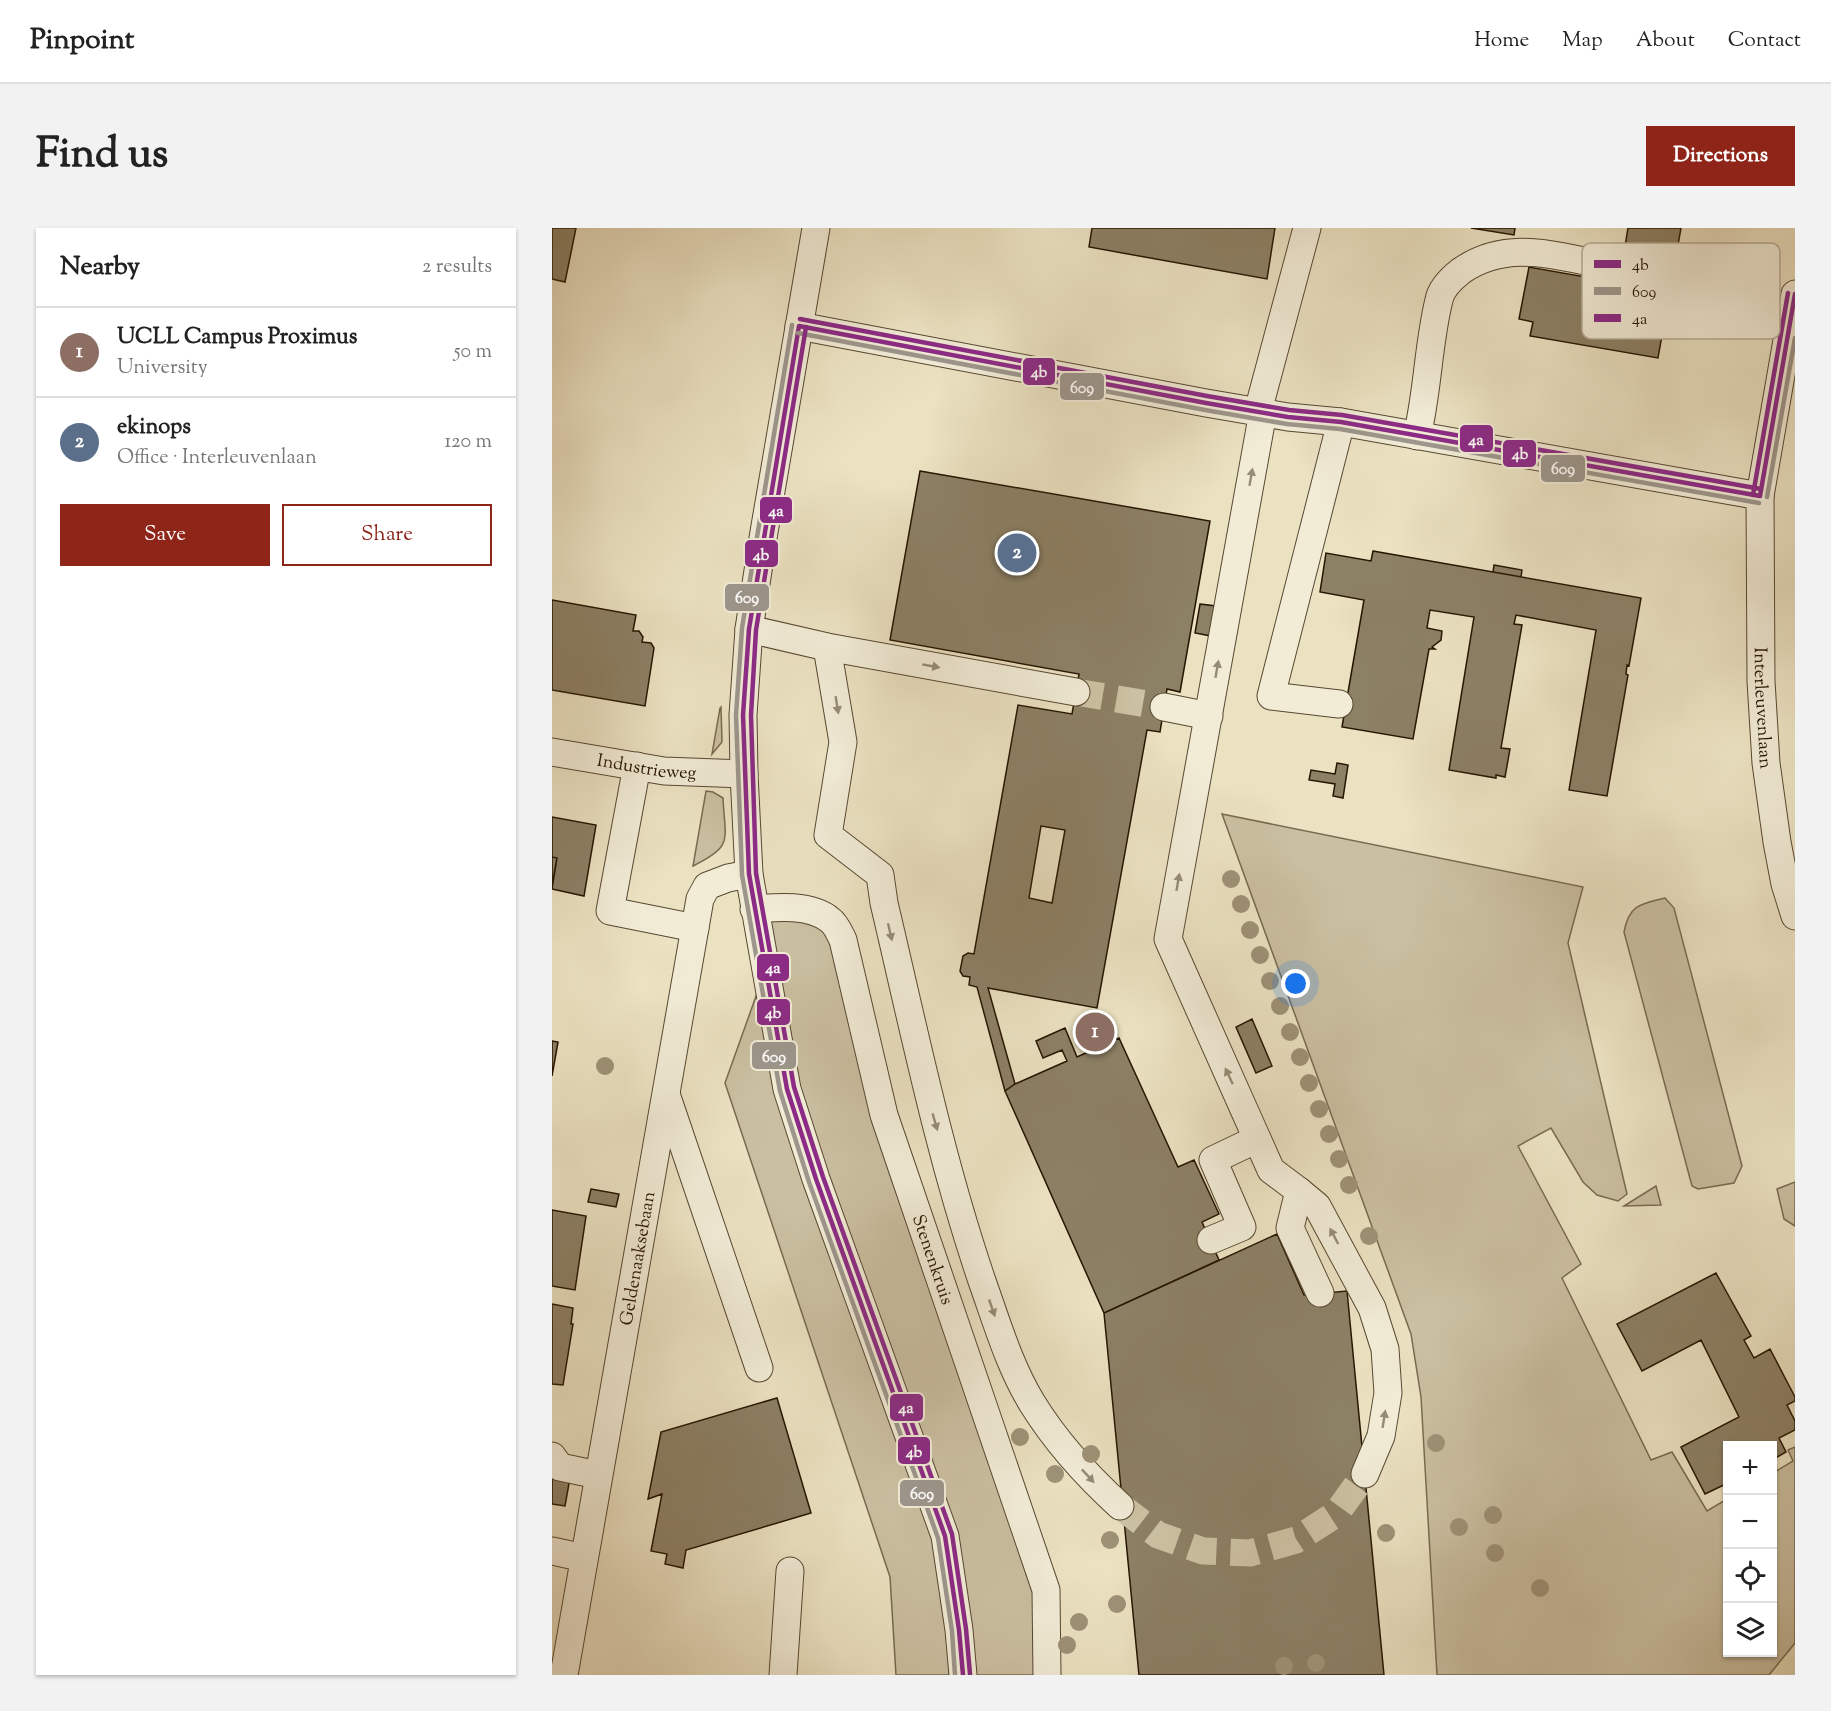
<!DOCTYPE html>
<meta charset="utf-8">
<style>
:root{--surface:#fff;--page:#f2f2f2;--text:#222;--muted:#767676;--line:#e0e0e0;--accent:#8f2418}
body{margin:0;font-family:"Sorts Mill Goudy",serif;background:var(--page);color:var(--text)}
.controls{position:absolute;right:18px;bottom:18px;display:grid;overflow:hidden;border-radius:0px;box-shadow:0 2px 4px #0004}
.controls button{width:54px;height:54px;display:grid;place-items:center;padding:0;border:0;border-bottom:2px solid var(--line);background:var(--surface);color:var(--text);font:30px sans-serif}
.you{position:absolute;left:744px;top:756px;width:21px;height:21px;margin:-15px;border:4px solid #fff;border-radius:50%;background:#1a73e8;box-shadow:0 0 0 9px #1a73e833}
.badge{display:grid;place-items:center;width:39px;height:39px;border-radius:50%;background:var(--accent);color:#fff;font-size:20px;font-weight:700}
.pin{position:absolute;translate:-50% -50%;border:3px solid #fff;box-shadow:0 2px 6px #0006}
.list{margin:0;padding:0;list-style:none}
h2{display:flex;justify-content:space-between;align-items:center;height:78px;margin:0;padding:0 24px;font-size:26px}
h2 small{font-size:20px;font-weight:400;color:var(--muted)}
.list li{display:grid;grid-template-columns:39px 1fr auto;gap:18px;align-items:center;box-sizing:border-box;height:90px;padding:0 24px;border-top:2px solid var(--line)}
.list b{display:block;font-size:22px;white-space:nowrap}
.list p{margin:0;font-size:20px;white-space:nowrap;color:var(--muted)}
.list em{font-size:20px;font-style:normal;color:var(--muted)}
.actions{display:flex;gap:12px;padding:18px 24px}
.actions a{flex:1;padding:14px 0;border:2px solid var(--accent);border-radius:0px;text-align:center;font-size:21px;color:var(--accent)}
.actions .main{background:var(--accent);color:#fff}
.icon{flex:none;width:33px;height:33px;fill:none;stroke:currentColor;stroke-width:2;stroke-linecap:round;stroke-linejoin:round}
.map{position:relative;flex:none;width:1243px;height:1447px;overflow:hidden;border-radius:0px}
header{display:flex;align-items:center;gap:36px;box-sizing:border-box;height:84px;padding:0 30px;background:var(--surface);border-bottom:2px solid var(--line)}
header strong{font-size:28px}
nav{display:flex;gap:33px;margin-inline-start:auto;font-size:21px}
.intro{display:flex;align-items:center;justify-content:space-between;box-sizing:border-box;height:144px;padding:0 36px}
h1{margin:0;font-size:42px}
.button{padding:15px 27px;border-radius:0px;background:var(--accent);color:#fff;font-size:21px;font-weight:700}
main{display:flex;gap:36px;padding:0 36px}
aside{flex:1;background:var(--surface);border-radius:0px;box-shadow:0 2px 4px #0004}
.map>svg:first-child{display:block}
.green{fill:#cabfa1;stroke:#786a51;stroke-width:1.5}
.building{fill:#8c8065;stroke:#261501;stroke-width:1.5;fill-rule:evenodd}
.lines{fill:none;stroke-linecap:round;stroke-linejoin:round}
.minor-tunnel{stroke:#cdc3a5;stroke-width:27;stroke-dasharray:27 14;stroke-linecap:butt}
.minor-casing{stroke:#574831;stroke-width:29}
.minor{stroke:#f2ecd7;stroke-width:27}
.bus-1-casing{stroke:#f2ecd7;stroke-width:9}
.bus-2-casing{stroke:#f2ecd7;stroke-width:9}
.bus-3-casing{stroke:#f2ecd7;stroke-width:9}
.bus-1{stroke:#8c2b87;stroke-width:4.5}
.bus-2{stroke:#9d968d;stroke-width:4.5}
.bus-3{stroke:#8c2b87;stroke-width:4.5}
.tree{fill:#9e9277}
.oneway{fill:#968b77}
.labels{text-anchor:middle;stroke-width:4.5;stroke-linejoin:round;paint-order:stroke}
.street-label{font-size:18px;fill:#261501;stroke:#f2ecd7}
.key{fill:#f2ecd7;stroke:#b5ac97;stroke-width:1.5}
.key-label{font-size:16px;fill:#261501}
.line-badge{stroke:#f2ecd7;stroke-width:2}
.badge-label{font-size:16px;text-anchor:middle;font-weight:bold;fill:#fff}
</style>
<header>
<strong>Pinpoint</strong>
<nav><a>Home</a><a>Map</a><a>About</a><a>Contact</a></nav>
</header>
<div class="intro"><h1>Find us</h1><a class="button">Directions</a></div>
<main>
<aside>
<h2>Nearby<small>2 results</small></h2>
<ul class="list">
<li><span class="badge" style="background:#8d6e63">1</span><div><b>UCLL Campus Proximus</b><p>University</p></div><em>50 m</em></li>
<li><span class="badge" style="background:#5c6f8a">2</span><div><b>ekinops</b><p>Office · Interleuvenlaan</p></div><em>120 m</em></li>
</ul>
<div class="actions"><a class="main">Save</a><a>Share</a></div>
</aside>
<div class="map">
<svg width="1243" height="1447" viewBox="0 0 1243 1447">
<rect width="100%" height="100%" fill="#ebe2c2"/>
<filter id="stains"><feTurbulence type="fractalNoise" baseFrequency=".00333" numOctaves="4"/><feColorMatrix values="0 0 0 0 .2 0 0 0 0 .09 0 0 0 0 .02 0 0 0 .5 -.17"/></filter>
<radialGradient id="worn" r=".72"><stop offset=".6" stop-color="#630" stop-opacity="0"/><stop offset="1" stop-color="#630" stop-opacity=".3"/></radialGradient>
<path class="green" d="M169,479L170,514L160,526L168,480Z
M154,563L161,564L171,570C173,613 182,618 141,638Z
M670,586L1031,659L1016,715L1075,966L1066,973L1045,967L1031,954L999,900L966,918L1029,1036L1010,1050L1099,1232L1120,1224L1155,1283L1175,1271L1176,1424H1220L1221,1245L1241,1233L1236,1222L1243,1219V1415L1217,1447H885L869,1169L859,1106Z
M1113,670L1122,680L1190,938L1182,955L1146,961L1140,958L1072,704C1077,677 1088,676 1113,670Z
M202,681L279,692L494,1362L495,1447H344L338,1349L173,855L213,743Z
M1243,954V998L1232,991L1225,961Z
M1104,958L1109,977L1072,978Z"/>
<path class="building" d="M0,0H24L13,54L0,51Z
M540,0H723L715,51L537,19Z
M919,0H963L962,7Z
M1076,0H1129L1106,130L978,108L981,94L967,91L977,39L1067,55Z
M368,243L658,293L628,464L615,461L608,504L595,502L545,780L436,760L463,856L453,863L425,759L417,757L418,749L411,748L408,743L411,728L416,725L422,726L466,477L520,486L527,446L338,412ZM489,598L513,602L500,675L477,670Z
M821,323L1089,370L1077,438L1075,437L1074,446L1076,447L1055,568L1017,562L1044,402L964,387L962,396L970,397L949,520L958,521L953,549L944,547V550L897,542L922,389L878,382L875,400L890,403L889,412L880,419L883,421H877L861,511L790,499L812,372L768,364L774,325L819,333Z
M942,337L970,342L969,349L941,344Z
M0,372L84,387L81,403H87L91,409L90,414L99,415L102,420L93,478L0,462Z
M648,376L664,378L659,408L643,405Z
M785,535L796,537L791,570L781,568L783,556L757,552L759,542L783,546Z
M0,589L44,597L32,668L0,661L5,630L0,629Z
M0,629L5,630L0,657Z
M700,791L720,838L704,845L684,799Z
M513,800L525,829L567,810L626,939L642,932L667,986L650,994L667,1032L552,1085L453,863L463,856L515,833L510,822L491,830L484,813Z
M0,813L6,814L0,848Z
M39,961L67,966L64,979L36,974Z
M0,982L34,988L23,1062L0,1058Z
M725,1006L752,1067L795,1063L832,1447H587L552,1085Z
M1164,1045L1199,1108L1192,1112L1202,1130L1218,1121L1243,1169V1173L1235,1177L1243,1193V1202L1227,1210L1234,1224L1220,1232V1218H1176V1255L1153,1266L1129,1219L1187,1189L1149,1112L1090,1143L1065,1096Z
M0,1076L21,1080L19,1096H21L11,1157L0,1156Z
M225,1170L259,1285L134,1322L131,1340L113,1336L115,1326L99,1323L110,1266L96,1271L109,1204Z
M0,1246L18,1250L13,1278L0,1276Z"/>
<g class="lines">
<path class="minor-tunnel" d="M524,464L612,479
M568,1278L606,1307L651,1323L698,1325L744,1312L784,1286L813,1246"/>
<g class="minor-casing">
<g id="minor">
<path d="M264,0L212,304L197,401L191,487L192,546L197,646L235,861L264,951L393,1308L407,1402L411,1447"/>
<path id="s1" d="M1243,66L1208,268L1209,453L1214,535L1225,614L1233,656L1243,688"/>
<path d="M247,98L654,175L736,189L789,194L1208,268"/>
<path d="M706,183L755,0"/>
<path d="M711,184L616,711L719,942L747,963L765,978L820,1080L833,1121L836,1165L829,1208L813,1246"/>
<path d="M865,208C876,163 876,116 887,72C889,61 900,50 909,43C957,10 1005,29 1059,38"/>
<path d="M197,401L275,419L524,464"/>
<path d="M275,419L291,514L276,607L328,647L332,675C362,802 388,930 430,1053C445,1095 457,1137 480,1175C504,1214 534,1247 568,1278"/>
<path d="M787,476L719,468L789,194"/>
<path d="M612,479L657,488"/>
<path id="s2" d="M0,524L112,543L192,546"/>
<path d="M85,538L58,683L143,700"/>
<path id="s3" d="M202,681C225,679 259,676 278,692C284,696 288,706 291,712L332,887L494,1362L495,1447"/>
<path d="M115,869L207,1140"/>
<path d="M747,963L738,1000L768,1065"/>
<path d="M659,1012L690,999L661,932L705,911"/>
<path d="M0,1228L8,1239L46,1247"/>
<path d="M0,1323L32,1330"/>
<path id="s4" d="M12,1447L148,671L155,658L176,650L197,646"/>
<path d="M231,1447L238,1343"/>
</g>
</g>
<use href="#minor" class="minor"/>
<g class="bus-1-casing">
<path id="bus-1" d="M247,98L197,401L191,487L197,646L235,861L264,951L393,1308L407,1402L411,1447
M247,98L654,175L736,189L789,194L1208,268
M1208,268L1243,66"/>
</g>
<g class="bus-2-casing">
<path id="bus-2" d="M240,97L190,400L184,487L190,647L228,863L257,954L386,1310L400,1403L403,1447
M246,105L653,182L735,196L788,201L1207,275
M1215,269L1243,110"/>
</g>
<g class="bus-3-casing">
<path id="bus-3" d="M248,91L655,168L737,182L790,187L1209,261
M254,99L204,402L199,487L204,645L242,859L271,949L400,1306L414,1401L418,1446
M1201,267L1236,65"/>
</g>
<use href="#bus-1" class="bus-1"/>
<use href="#bus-2" class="bus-2"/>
<use href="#bus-3" class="bus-3"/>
</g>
<g class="tree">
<circle cx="679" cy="651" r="9"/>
<circle cx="689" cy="676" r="9"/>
<circle cx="698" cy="702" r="9"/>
<circle cx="708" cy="727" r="9"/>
<circle cx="718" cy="753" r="9"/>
<circle cx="728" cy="778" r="9"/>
<circle cx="738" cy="804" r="9"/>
<circle cx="748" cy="829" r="9"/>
<circle cx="53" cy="838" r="9"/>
<circle cx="757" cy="855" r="9"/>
<circle cx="767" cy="881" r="9"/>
<circle cx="777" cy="906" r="9"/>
<circle cx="787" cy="931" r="9"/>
<circle cx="797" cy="957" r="9"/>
<circle cx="817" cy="1008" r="9"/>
<circle cx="468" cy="1209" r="9"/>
<circle cx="884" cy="1215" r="9"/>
<circle cx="539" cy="1226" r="9"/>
<circle cx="503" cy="1246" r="9"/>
<circle cx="941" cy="1287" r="9"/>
<circle cx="907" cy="1299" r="9"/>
<circle cx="834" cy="1305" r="9"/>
<circle cx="558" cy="1312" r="9"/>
<circle cx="943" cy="1325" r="9"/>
<circle cx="988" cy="1360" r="9"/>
<circle cx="565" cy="1376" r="9"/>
<circle cx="527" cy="1394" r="9"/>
<circle cx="515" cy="1417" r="9"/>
<circle cx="764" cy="1435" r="9"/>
<circle cx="732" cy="1438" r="9"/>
</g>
<defs><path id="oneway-solid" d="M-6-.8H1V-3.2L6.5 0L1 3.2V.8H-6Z" transform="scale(1.5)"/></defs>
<g class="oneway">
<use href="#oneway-solid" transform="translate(699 249) rotate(-80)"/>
<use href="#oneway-solid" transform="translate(379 438) rotate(10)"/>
<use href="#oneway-solid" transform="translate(665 441) rotate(-80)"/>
<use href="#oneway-solid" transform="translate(285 477) rotate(81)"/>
<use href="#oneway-solid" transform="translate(626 654) rotate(-80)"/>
<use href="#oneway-solid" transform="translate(338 704) rotate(77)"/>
<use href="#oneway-solid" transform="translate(677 848) rotate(-115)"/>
<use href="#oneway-solid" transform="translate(383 894) rotate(74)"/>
<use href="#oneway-solid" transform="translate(782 1008) rotate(-118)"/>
<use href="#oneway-solid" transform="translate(440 1080) rotate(71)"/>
<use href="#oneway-solid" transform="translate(832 1191) rotate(-81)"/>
<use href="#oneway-solid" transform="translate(536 1248) rotate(47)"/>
</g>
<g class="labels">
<g class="street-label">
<text dy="6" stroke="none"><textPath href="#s1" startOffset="417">Interleuvenlaan</textPath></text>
<text dy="6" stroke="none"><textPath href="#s2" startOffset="96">Industrieweg</textPath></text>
<text dy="6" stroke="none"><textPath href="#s4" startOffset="423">Geldenaaksebaan</textPath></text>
<text dy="6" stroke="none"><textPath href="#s3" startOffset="435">Stenenkruis</textPath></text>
</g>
</g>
<rect x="1030" y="15" width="198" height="96" rx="9" class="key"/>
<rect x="1042" y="32" width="27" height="8" fill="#8c2b87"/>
<rect x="1042" y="59" width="27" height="8" fill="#9d968d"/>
<rect x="1042" y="86" width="27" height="8" fill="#8c2b87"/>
<g class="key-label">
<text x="1080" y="42">4b</text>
<text x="1080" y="69">609</text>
<text x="1080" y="96">4a</text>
</g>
<g class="line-badge">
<rect x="470" y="129" width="34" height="29" rx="6" fill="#8c2b87"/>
<rect x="507" y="144" width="46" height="29" rx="6" fill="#9d968d"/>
<rect x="907" y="196" width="35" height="29" rx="6" fill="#8c2b87"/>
<rect x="950" y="211" width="35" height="29" rx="6" fill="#8c2b87"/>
<rect x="988" y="226" width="46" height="29" rx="6" fill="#9d968d"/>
<rect x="207" y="268" width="34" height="28" rx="6" fill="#8c2b87"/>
<rect x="192" y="311" width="35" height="29" rx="6" fill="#8c2b87"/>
<rect x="172" y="355" width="46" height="29" rx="6" fill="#9d968d"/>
<rect x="204" y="725" width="34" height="29" rx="6" fill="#8c2b87"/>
<rect x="204" y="770" width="35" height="28" rx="6" fill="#8c2b87"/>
<rect x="199" y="813" width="46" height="29" rx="6" fill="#9d968d"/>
<rect x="337" y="1165" width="35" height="29" rx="6" fill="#8c2b87"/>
<rect x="345" y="1208" width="34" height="29" rx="6" fill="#8c2b87"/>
<rect x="347" y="1251" width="46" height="28" rx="6" fill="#9d968d"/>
</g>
<g class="badge-label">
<text x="487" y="149">4b</text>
<text x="530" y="165">609</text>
<text x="924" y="217">4a</text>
<text x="968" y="231">4b</text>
<text x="1011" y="246">609</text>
<text x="224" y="288">4a</text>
<text x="209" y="332">4b</text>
<text x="195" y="375">609</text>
<text x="221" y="745">4a</text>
<text x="221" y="790">4b</text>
<text x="222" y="834">609</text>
<text x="354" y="1185">4a</text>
<text x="362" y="1229">4b</text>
<text x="370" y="1271">609</text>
</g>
<rect width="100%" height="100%" filter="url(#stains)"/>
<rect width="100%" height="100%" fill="url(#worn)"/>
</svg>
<div class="controls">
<button>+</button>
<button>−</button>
<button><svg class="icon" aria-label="locate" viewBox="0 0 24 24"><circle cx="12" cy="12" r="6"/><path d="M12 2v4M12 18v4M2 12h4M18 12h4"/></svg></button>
<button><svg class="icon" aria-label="layers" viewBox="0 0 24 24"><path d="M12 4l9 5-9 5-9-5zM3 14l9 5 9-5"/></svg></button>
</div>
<div class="you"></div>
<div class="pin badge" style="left:543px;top:804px;background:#8d6e63">1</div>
<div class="pin badge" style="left:465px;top:325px;background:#5c6f8a">2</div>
</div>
</main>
